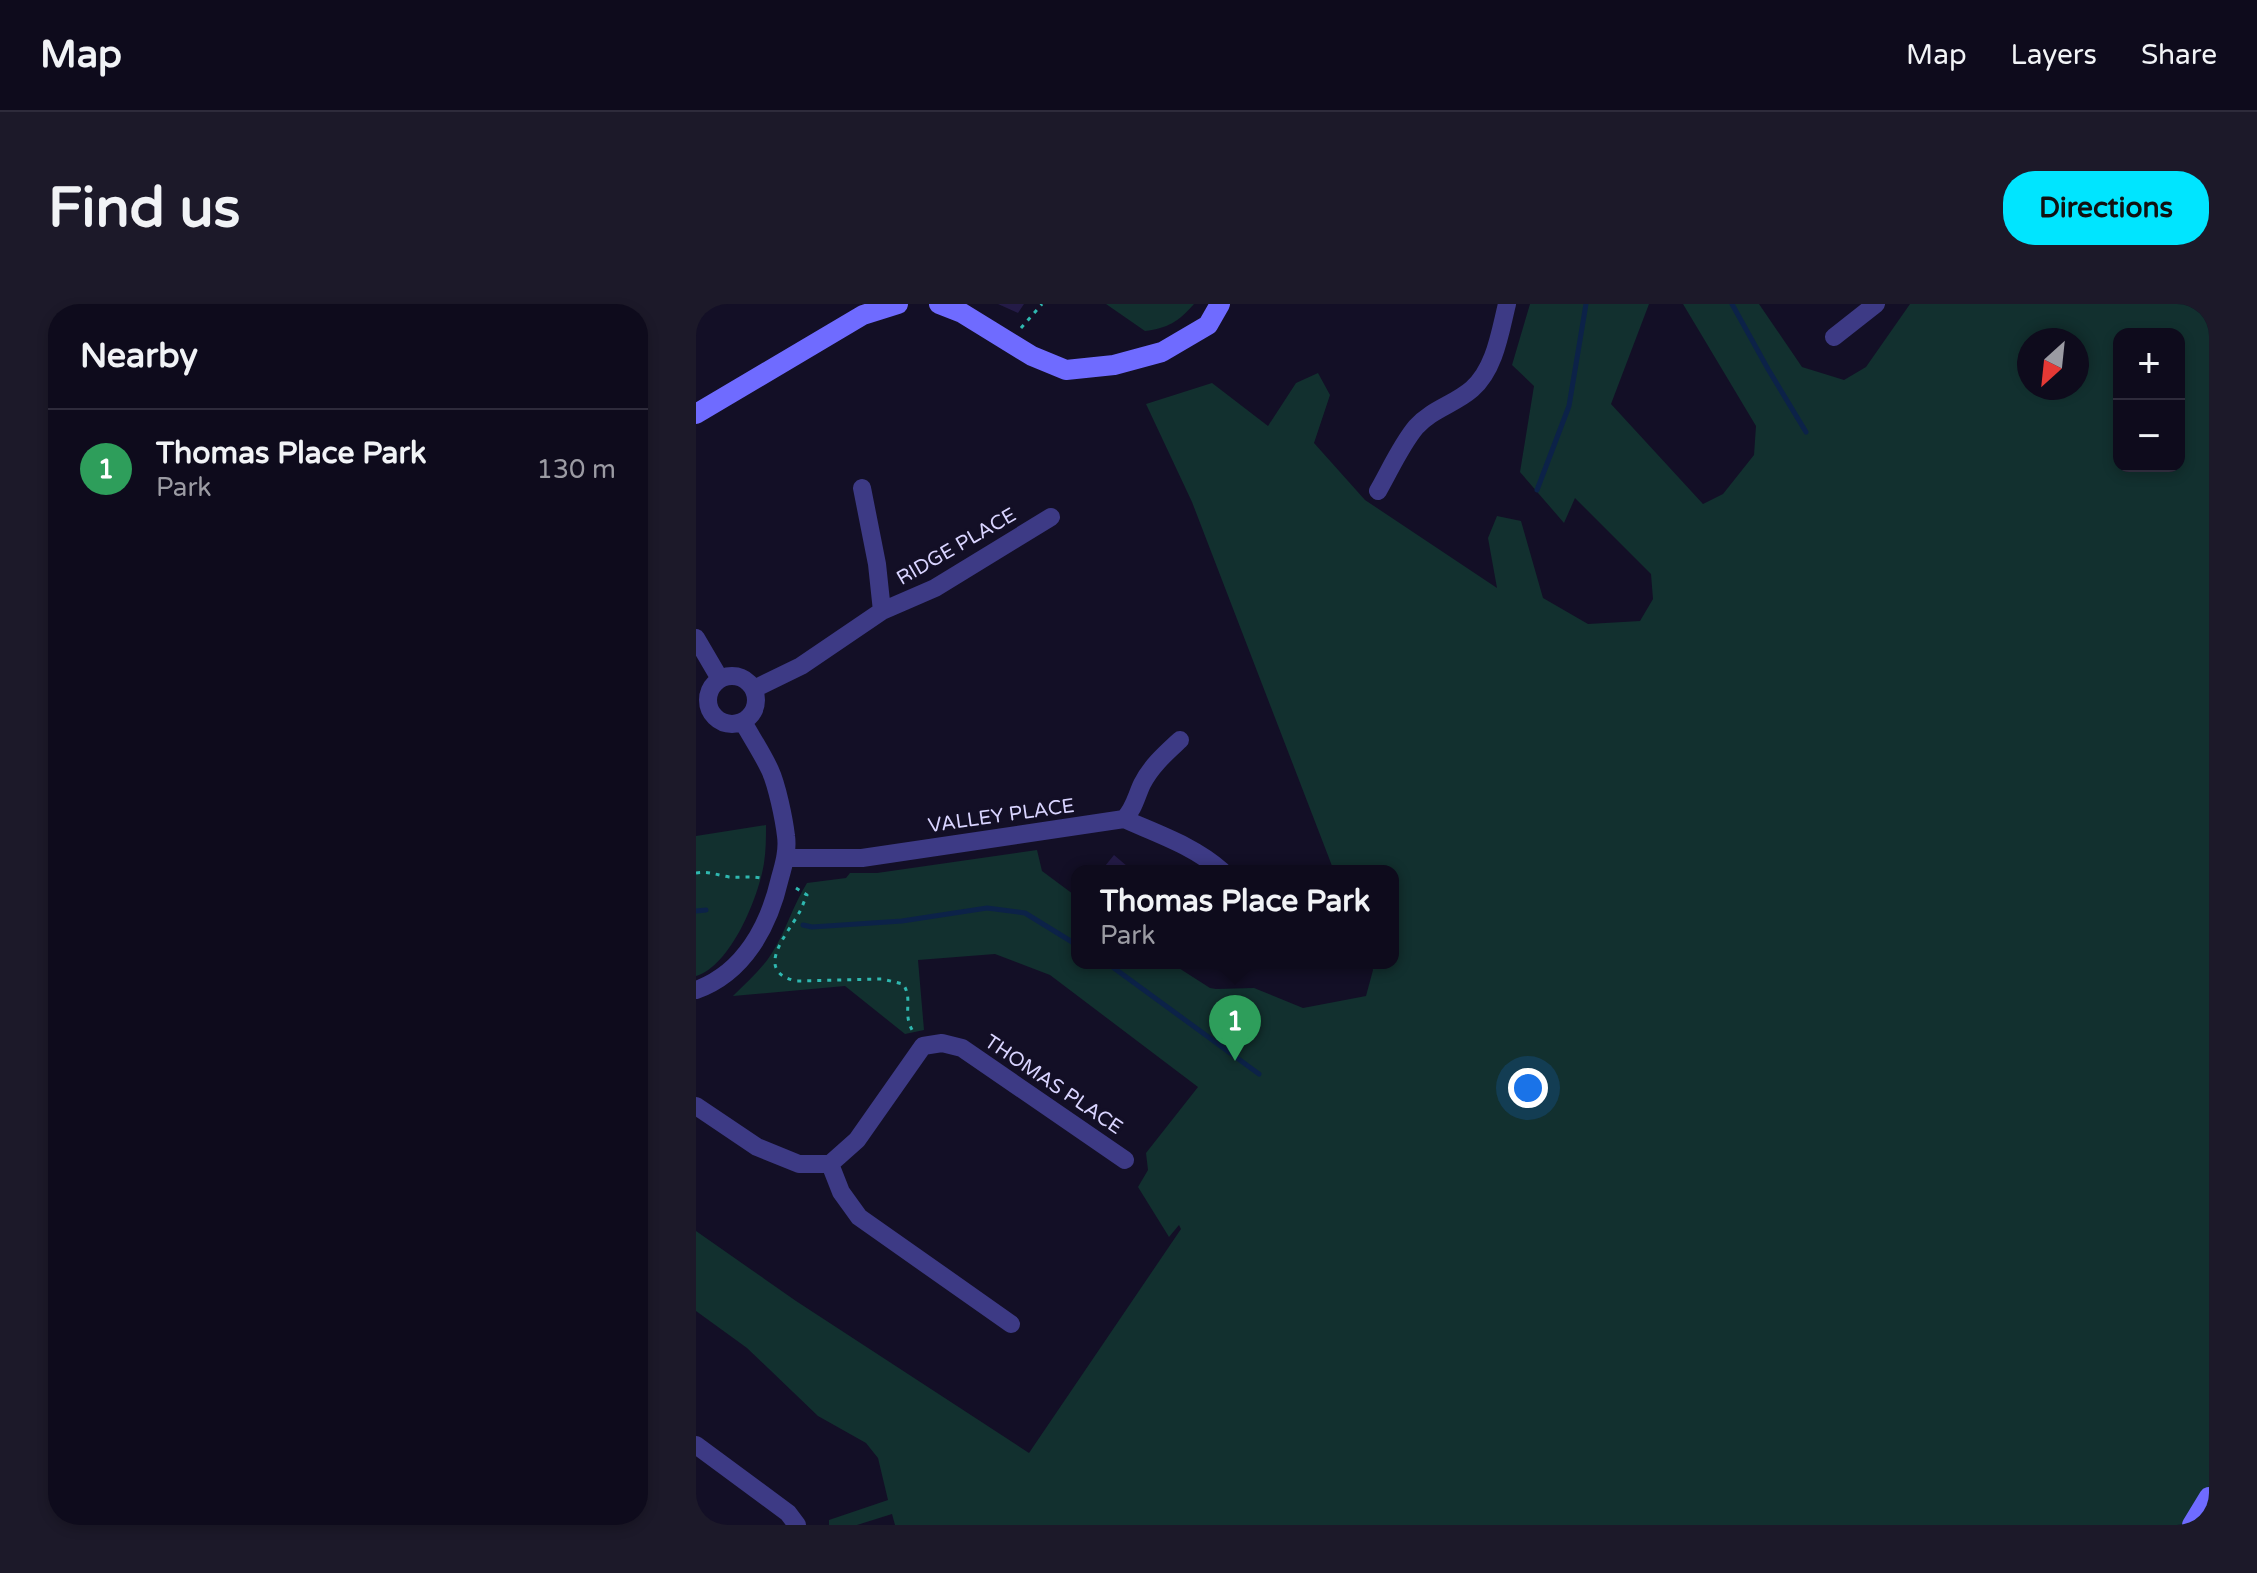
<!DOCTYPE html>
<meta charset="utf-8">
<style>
:root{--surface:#0e0b1c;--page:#1c1929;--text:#f1f3f6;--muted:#9b9ba3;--line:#2e2b3b;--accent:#00e5ff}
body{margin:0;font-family:"Varela Round",sans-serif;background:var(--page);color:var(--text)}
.controls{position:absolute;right:24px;top:24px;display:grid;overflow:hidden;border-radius:16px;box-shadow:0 4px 12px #0003}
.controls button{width:72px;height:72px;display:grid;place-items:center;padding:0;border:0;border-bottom:2px solid var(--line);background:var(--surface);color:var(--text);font:40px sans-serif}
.compass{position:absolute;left:1321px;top:24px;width:72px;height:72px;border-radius:50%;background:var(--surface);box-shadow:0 4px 12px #0003;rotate:207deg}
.you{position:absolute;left:832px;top:784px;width:28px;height:28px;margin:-20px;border:6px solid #fff;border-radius:50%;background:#1a73e8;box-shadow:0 0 0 12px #1a73e833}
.badge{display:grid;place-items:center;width:52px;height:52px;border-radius:50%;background:var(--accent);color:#fff;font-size:26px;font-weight:700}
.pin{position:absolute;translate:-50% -66px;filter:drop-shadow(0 2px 4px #0008)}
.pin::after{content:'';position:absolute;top:42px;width:28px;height:24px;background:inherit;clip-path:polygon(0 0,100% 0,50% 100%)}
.popup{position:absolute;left:375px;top:561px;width:328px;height:104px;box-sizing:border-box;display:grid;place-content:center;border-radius:16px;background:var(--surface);filter:drop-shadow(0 2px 6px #0005);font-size:26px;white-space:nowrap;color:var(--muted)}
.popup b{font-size:30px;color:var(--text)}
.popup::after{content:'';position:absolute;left:50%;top:100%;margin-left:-16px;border:16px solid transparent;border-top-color:var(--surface)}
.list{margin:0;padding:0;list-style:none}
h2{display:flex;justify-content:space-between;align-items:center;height:104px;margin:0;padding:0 32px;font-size:34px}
h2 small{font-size:26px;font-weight:400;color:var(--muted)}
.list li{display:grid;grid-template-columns:52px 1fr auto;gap:24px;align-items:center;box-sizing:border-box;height:120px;padding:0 32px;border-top:2px solid var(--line)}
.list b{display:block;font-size:30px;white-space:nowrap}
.list p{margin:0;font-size:26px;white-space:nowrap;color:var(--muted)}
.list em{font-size:26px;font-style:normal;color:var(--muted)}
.map{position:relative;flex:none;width:1513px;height:1221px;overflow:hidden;border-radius:32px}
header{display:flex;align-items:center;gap:48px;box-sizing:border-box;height:112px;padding:0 40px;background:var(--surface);border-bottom:2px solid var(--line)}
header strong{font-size:38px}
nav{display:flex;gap:44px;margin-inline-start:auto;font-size:28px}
.intro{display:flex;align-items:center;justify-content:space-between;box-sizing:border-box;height:192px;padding:0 48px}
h1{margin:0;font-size:56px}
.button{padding:20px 36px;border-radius:32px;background:var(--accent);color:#111;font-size:28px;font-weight:700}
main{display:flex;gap:48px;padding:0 48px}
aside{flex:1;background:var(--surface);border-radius:32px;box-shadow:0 4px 12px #0003}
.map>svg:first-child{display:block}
.green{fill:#12302f;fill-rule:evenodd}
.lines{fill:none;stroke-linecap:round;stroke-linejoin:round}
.stream{stroke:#0c2248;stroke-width:5}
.building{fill:#241b47}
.path{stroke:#2fb8b0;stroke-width:3;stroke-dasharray:4 6;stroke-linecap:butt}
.street{stroke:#3d3a85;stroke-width:18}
.secondary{stroke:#6f6bff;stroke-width:20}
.labels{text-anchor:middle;stroke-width:6;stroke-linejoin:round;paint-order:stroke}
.street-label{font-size:20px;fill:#d9d4ff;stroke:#130f26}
</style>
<header>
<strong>Map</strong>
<nav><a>Map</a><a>Layers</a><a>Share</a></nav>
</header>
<div class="intro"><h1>Find us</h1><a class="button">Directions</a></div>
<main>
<aside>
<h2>Nearby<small></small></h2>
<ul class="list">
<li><span class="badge" style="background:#2e9e5b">1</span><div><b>Thomas Place Park</b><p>Park</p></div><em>130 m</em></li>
</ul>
</aside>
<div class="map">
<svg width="1513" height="1221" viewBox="0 0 1513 1221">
<rect width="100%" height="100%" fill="#130f26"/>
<path class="green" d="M410,0H498C482,18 472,24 449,27Z
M834,0H953L915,100L1007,200L1027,190L1058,151L1060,122L987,0H1063L1106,63L1148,76L1170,63L1214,0H1513V1221H199L196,1210L161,1221H133V1216L192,1196L182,1154L170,1139L122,1112L51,1044L0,1007V927L100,997L333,1149L485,925L483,921L473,933L442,883L452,866L450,849L502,783L354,671L299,650L222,656L228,726L209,730L149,682L37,692C51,678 66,665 76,649C90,627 97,601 111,579L150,574L154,569H181L341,546L346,567L381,593V659H475L514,684L520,685L558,684L607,704L670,692L677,666L674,659H697V567H638L496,198L450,100L516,79L572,122L600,79L622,69L634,91L618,139L669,196L801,284L792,234L801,212L825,217L847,294L892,320L944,317L957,295L955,270L879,194L868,219L824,168L838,82L816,61ZM1423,30H1483V162H1423ZM1333,36H1381V84H1333Z
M70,521C70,534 70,546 68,559C63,592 35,662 0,672V532Z"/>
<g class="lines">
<path class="stream" d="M1036,0L1072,65L1110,128
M841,186L873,102L890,0
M0,607L10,606
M107,621L116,623L206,617L291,604L329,609L381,641
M411,659L563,770"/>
</g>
<path class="building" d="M302,0H328L322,9Z
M418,551L431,562L426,567H413L410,564L409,562Z"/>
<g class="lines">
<path class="path" d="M325,24L346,0
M0,569C12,567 21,571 33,573C43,574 53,572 65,574
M100,584L111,591C108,597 106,604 103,609C91,631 57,667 100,677L186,675L207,680C218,696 205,710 218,729"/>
<path class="street" d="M1138,33L1180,0
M682,187C694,166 705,141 720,123C736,105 759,100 776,85C799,65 804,28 811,0
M186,307L239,284L355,213
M0,334L24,375
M12 396a24 24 0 1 1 48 0a24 24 0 1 1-48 0Z
M58,385L105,362L186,307L181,260L166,184
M428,515C462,530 498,542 526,567
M89,554H166L428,515C438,505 440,493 446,480C455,462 470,449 484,436
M0,686C48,669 73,622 84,574C88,560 92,546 90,532C88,515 81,481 74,466C66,449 56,434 47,418
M0,802L61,843L103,860H134L161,836L227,742L246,739L266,744L429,856
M134,860L145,888L163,913L315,1020
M0,1141L92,1209L101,1221"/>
<path class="secondary" d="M243,0L266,9L336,52L370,66L418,61L466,48L512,21L524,0
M0,110L167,11L202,0
M1496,1221L1513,1193"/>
</g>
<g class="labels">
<g class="street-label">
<text transform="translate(260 242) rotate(-30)" y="7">RIDGE PLACE</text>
<text transform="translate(305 511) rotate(-8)" y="7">VALLEY PLACE</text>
<text transform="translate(358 780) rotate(34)" y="7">THOMAS PLACE</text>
</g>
</g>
</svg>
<div class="controls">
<button>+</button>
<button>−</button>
</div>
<svg class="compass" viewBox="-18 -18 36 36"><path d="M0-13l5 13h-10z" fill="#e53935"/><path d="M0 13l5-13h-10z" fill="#9b9ba3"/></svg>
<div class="you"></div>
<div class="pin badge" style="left:539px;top:757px;background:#2e9e5b">1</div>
<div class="popup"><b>Thomas Place Park</b>Park</div>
</div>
</main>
